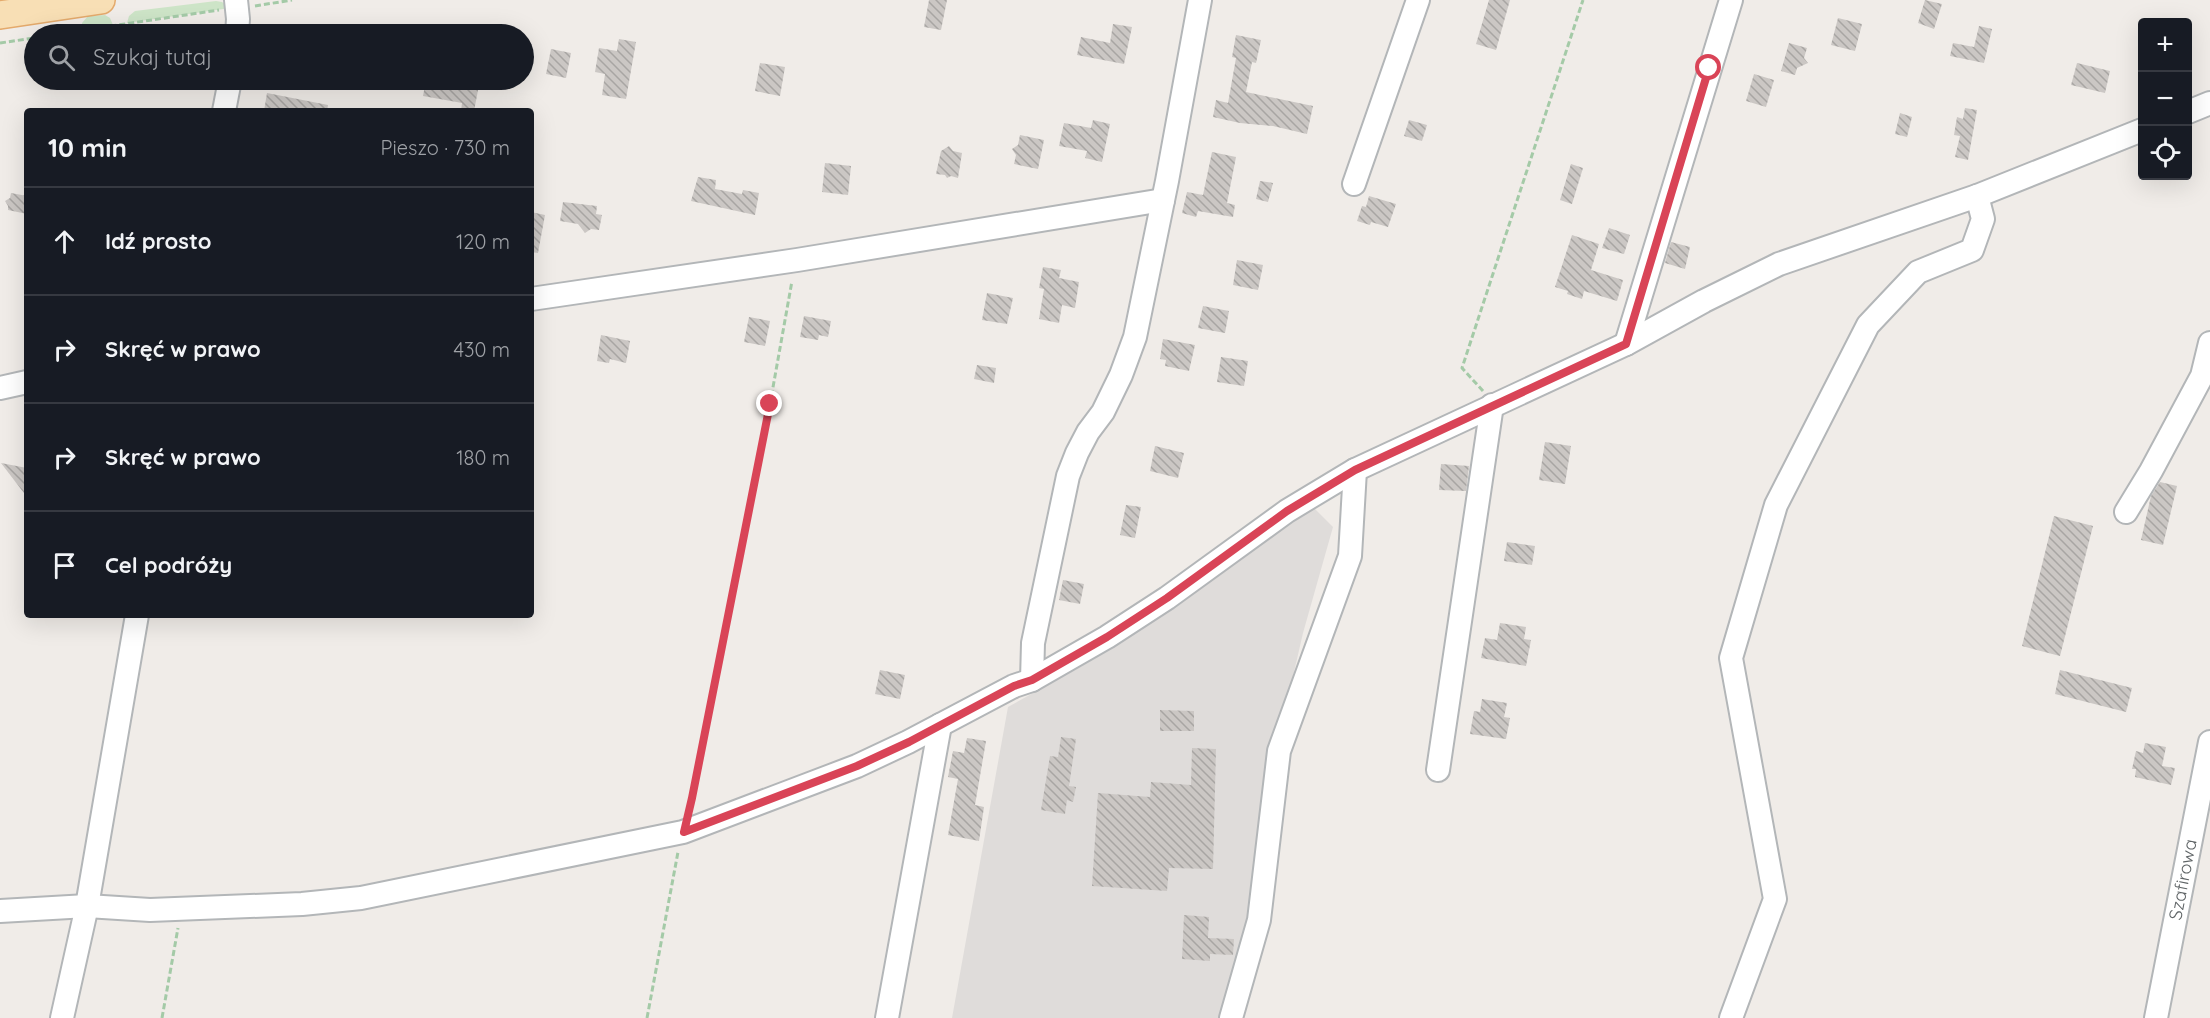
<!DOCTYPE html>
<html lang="pl">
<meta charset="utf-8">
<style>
:root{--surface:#171b24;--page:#242831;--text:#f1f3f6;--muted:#9ea1a6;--line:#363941}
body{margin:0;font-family:Quicksand,sans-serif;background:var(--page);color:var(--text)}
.controls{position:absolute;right:18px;top:18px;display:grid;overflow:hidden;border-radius:6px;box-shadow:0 6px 24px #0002}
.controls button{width:54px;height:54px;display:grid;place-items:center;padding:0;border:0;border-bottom:2px solid var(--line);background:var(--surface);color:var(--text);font:30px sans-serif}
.stop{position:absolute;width:18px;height:18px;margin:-14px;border:4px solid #d94457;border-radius:50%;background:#fff}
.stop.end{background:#d94457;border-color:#fff;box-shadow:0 2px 6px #0008}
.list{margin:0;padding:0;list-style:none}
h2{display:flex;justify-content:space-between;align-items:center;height:78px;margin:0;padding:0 24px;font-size:26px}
h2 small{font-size:20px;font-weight:400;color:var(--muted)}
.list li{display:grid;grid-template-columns:39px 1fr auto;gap:18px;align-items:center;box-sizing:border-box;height:108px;padding:0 24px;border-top:2px solid var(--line)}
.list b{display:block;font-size:22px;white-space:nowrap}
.list em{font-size:20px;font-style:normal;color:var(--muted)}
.icon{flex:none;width:33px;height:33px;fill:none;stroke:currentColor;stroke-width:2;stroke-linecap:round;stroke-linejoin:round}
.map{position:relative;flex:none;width:2210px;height:1018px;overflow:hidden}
.search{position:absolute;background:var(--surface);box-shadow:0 6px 24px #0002;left:24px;top:24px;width:510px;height:66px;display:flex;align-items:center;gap:15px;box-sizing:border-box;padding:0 21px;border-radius:33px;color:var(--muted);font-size:22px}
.panel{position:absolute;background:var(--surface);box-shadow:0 6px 24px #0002;left:24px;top:108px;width:510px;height:510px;border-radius:6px}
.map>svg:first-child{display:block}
.industrial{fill:#dfdcda}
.green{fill:#cde4c7}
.building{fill:url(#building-back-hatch)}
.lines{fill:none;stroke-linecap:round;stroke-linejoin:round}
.minor-casing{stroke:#b3b6b8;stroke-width:26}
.major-casing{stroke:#e4aa6c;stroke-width:30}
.path{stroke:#a4caa7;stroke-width:3;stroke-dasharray:6 3;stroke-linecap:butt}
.minor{stroke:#fff;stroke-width:22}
.major{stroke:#f8dfb5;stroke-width:27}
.route{stroke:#d94457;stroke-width:8}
.labels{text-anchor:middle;stroke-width:4.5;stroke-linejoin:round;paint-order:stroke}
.street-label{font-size:18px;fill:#5f6466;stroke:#fff}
</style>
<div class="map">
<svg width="2210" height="1018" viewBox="0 0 2210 1018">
<defs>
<pattern id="building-back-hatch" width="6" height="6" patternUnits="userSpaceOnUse" patternTransform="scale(1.5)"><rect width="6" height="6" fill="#cbc7c4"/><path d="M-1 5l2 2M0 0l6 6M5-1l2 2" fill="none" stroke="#a8a5a3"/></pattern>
</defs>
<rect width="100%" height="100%" fill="#f0ece8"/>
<path class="industrial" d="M1312,506L1333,527L1303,633L1274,759L1254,923L1227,1018H952L1008,707L1082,666L1165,612Z"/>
<path class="green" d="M216,1L222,2L230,8L127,23L129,16L135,11Z
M105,15L110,18L113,25L82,30V23L88,16Z"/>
<path class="building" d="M929,0H947L941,30L924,27Z
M1489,0H1510L1496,50L1476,44Z
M1925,0L1942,4L1934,29L1918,23Z
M1838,18L1862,24L1855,51L1831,45Z
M1113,24L1132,27L1124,64L1077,55L1081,37L1110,43Z
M1979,26L1992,29L1984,63L1950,56L1953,43L1974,47Z
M1236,35L1261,40L1256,63L1252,62L1246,92L1313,106L1307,134L1273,126L1240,123L1213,117L1216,100L1228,103L1236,58L1232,57Z
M619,39L636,42L626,99L602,95L605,74L595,72L599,48L617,51Z
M1789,43L1807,48L1804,58L1808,63L1797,68L1795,75L1781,71Z
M551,49L571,53L566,78L546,74Z
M760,63L785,67L780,96L755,91Z
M2077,63L2110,71L2105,93L2071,85Z
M1754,74L1774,80L1766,107L1746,101Z
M426,80H480L474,111H461L462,103L423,96Z
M267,93L328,105L327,111H264Z
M1965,108L1977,110L1968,160L1955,157L1960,136L1954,135L1957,117L1963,119Z
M1900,113L1912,117L1907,137L1895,134Z
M1093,120L1110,124L1102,162L1085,158L1087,151L1059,146L1064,123L1091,128Z
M1409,120L1427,125L1422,141L1404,136Z
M1020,135L1044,140L1038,169L1014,164L1016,155L1012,149L1018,145Z
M949,146L953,151L962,153L958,178L951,176L947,178L945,175L936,174L941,151Z
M1212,152L1236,157L1227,203L1235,205L1233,217L1198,211L1196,217L1182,213L1187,192L1203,195Z
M825,163L851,166L848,195L822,192Z
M1571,164L1583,168L1572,204L1560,200Z
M698,177L716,180L715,189L742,194L743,190L759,193L755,215L691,201Z
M1260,181L1273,183L1268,202L1256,199Z
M11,193L27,196V214L8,210V206L5,201L10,198Z
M1369,196L1396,204L1388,227L1371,222L1370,225L1357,221L1362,206L1366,207Z
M563,202L597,206L596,214L602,215L599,230L591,229L585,233L578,224L560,221Z
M531,212L545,215L538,253L531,252Z
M1609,228L1630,235L1624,254L1602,248Z
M1572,235L1599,244L1591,270L1623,280L1617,301L1584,291L1582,299L1567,294L1568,291L1555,287Z
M1671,242L1690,247L1685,269L1665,263Z
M1237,260L1263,265L1258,290L1233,285Z
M1043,267L1061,270L1059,278L1079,282L1075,308L1062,305L1059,323L1039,319L1044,289L1039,288Z
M987,293L1013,298L1007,324L982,320Z
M1203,306L1229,311L1225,333L1198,328Z
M804,316L831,321L828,337L819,335L818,340L800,337Z
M749,317L770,321L765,346L744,342Z
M601,335L630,341L626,363L610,359L609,363L597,361Z
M1163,339L1195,345L1189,371L1165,366L1166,360L1160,359Z
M1221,357L1248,361L1244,386L1217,382Z
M977,365L996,368L994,383L974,379Z
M1545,442L1571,446L1565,484L1539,480Z
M1155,446L1184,453L1178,478L1150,471Z
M1,463L27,468V497Z
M1441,464L1469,466L1466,491L1439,490Z
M2160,482L2177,486L2163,545L2141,540L2151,496Z
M1126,505L1141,507L1135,538L1120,535Z
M2054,516L2093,526L2060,656L2022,646Z
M1507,542L1535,546L1532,565L1504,561Z
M1063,580L1084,584L1080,604L1059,600Z
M1500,623L1526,627L1524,639L1531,640L1526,666L1481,658L1485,638L1497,640Z
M880,670L905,675L900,699L875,694Z
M2060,670L2132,688L2126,712L2055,694Z
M1482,699L1507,703L1504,717L1510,718L1506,739L1470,734L1474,711L1480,712Z
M1160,710L1194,711V731H1160Z
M1061,737L1076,739L1069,786L1076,787L1073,802L1067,800L1065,814L1041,810L1050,756L1058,757Z
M967,738L986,741L975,805L984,807L979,841L948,835L958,779L948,777L953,751L964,753Z
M2145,743L2166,747L2162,766L2175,768L2171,785L2135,777L2136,769H2132L2136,751L2143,753Z
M1192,748L1216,749L1213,869L1169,868L1167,891L1092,886L1098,793L1150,797L1151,782L1191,785Z
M1184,915L1209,917L1208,938L1234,939L1233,955L1210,954V961L1182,959Z"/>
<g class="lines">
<g class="minor-casing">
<g id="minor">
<path d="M236,0L238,19L237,34"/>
<path d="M224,111L230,80"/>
<path d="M2188,112L2210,103"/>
<path d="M1354,184L1418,0"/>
<path d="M531,299L797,260L1163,200"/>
<path d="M1626,344L1731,0"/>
<path d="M0,388L27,382"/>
<path d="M2126,512L2151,471L2202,376L2210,343"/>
<path d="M1032,680L1033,643L1068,476L1077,453L1088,432L1103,412L1121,375L1135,337L1167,181L1200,0"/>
<path d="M1438,770L1492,405"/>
<path d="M0,911L87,906L150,910L302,904L361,898L683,832L857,766L908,742L1014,686L1032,680L1107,637L1167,598L1287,511L1355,470L1626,344L1704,301L1779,264L1977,196L2142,130"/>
<path d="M62,1018L87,906L137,615"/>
<path d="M887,1018L940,725"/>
<path d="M1231,1018L1259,920L1279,751L1350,556L1355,470"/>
<path d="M1731,1018L1775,899L1731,658L1776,505L1868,325L1918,272L1972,250L1983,219L1977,196"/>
<path id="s1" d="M2156,1018L2210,742"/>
</g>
</g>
<g class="major-casing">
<path id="major" d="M0,15L101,0"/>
</g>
<path class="path" d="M255,6L292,0
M57,34L219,10
M0,43L34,38
M1483,391L1462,368L1583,0
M689,811L770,404L792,281
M162,1018L178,928
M647,1018L678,852"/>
<use href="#minor" class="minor"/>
<use href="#major" class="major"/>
</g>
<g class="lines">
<path class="route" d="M770,404L692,798L684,832L857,766L909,742L1014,686L1032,680L1107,637L1167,598L1287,511L1355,470L1626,344L1709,68"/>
</g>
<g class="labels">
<g class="street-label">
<text dy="6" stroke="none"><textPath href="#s1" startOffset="141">Szafirowa</textPath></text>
</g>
</g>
</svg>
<div class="controls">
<button>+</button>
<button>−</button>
<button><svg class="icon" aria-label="locate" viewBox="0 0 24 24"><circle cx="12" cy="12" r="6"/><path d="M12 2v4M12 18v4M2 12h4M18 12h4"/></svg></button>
</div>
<div class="stop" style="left:1709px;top:68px"></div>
<div class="stop end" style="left:770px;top:404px"></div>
<div class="search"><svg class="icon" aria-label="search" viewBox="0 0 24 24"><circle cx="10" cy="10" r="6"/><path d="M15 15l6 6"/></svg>Szukaj tutaj</div>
<section class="panel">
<h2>10 min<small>Pieszo · 730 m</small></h2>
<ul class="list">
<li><svg class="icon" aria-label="ahead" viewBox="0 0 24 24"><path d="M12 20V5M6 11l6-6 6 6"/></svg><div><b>Idź prosto</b></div><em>120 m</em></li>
<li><svg class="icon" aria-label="right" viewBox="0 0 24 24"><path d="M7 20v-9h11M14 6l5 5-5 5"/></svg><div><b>Skręć w prawo</b></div><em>430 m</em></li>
<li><svg class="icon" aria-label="right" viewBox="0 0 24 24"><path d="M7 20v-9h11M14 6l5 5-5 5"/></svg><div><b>Skręć w prawo</b></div><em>180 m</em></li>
<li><svg class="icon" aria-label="arrive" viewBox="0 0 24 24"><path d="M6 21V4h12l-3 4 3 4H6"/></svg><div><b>Cel podróży</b></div></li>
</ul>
</section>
</div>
